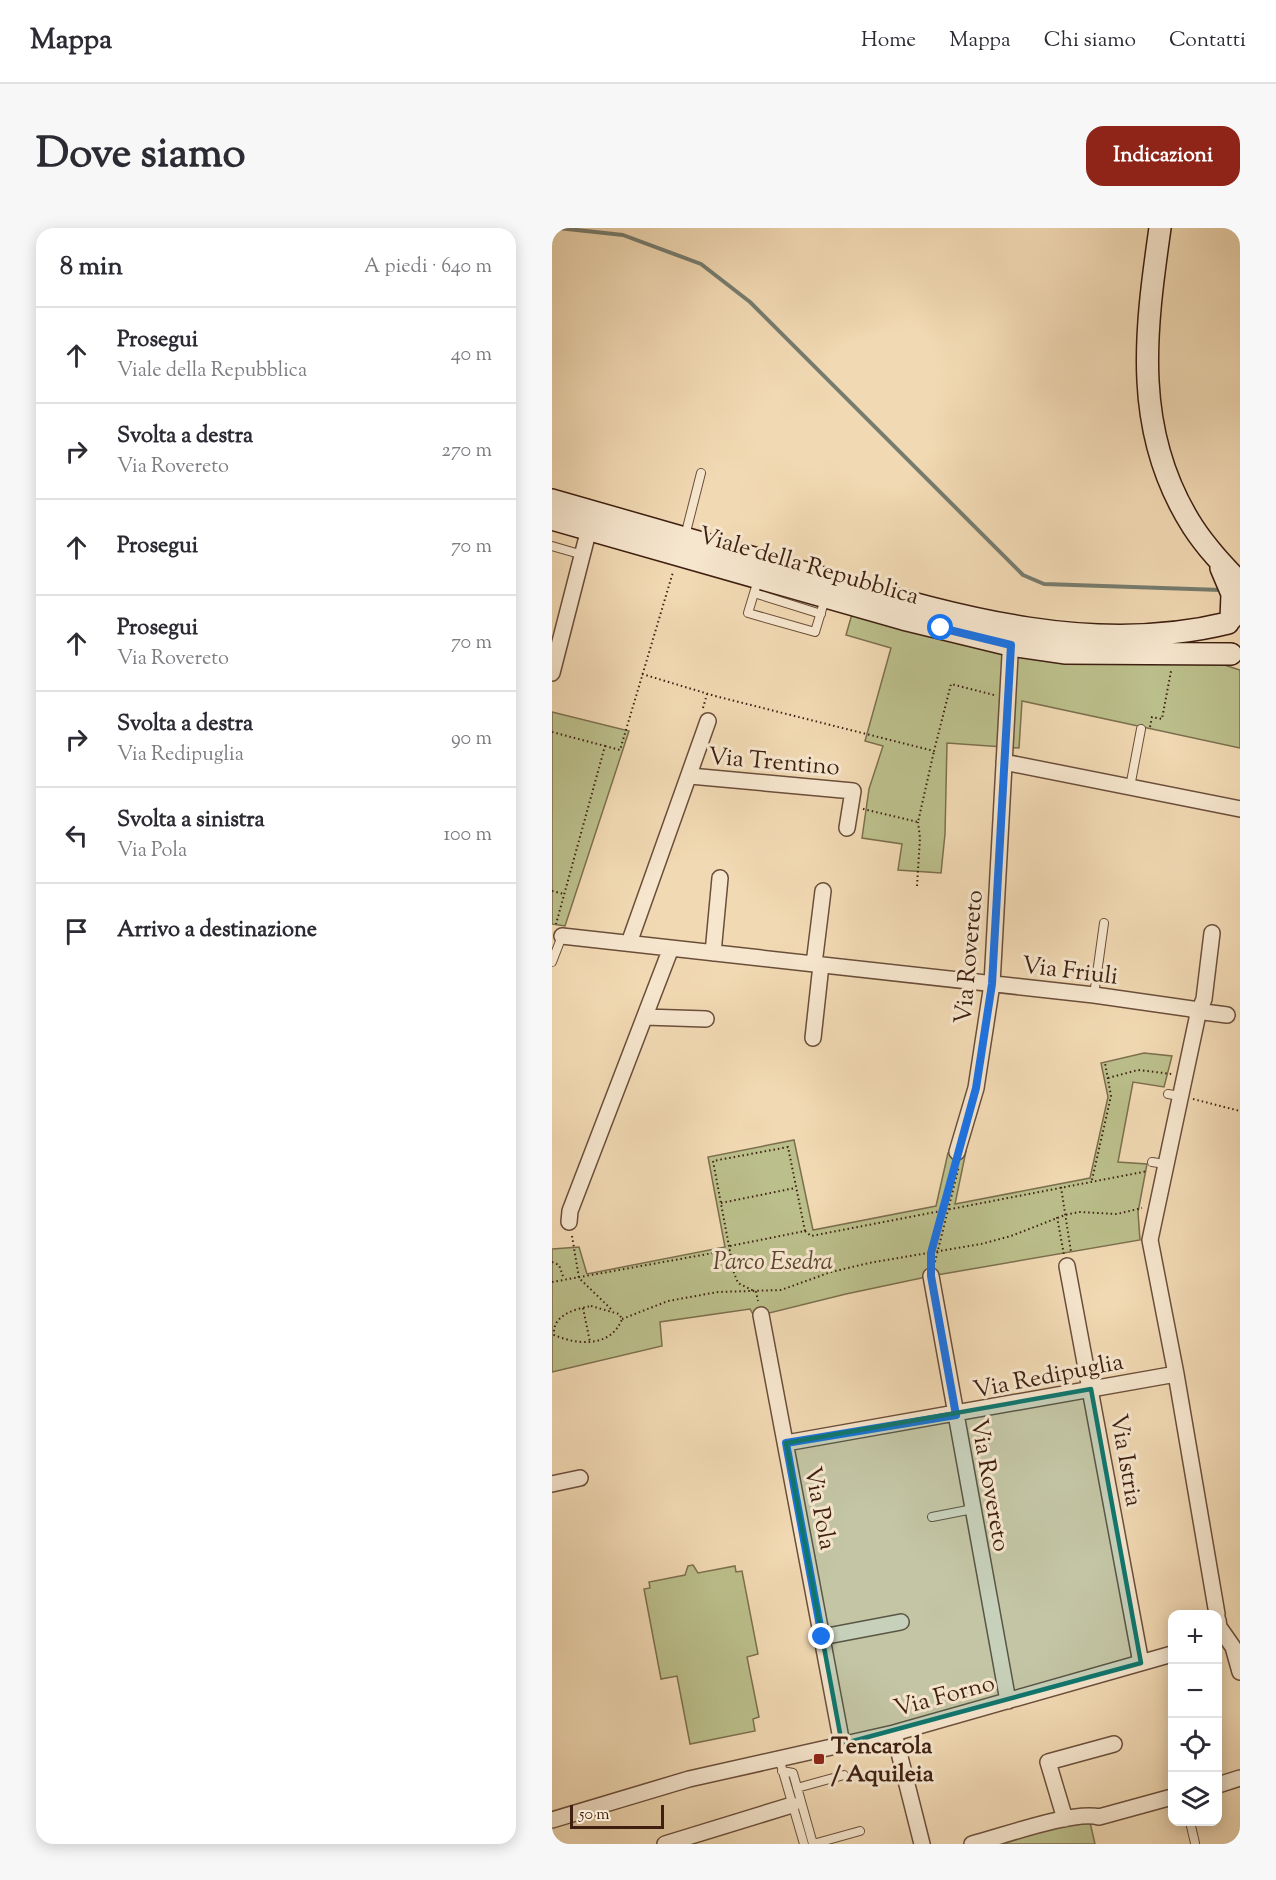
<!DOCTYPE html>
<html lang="it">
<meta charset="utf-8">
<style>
:root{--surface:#fff;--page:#f7f7f7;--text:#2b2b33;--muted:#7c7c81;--line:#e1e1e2;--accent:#8f2418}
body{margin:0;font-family:"Sorts Mill Goudy",serif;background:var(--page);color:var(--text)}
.controls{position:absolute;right:18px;bottom:18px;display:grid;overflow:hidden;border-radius:12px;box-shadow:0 3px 15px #0003}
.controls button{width:54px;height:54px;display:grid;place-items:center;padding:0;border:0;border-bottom:2px solid var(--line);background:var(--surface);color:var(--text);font:30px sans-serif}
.scale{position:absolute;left:18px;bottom:15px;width:94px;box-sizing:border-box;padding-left:6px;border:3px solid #3e1f11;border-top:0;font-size:16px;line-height:21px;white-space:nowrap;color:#3e1f11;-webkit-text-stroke:4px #f6e6ce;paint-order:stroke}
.stop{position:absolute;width:18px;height:18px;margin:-14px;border:4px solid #1a73e8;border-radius:50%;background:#fff}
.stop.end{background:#1a73e8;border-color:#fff;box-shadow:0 2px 6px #0008}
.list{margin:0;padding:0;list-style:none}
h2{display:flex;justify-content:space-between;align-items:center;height:78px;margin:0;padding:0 24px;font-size:26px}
h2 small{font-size:20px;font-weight:400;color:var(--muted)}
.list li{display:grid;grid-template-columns:39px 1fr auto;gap:18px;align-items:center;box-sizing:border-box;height:96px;padding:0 24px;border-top:2px solid var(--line)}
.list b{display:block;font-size:22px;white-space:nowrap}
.list p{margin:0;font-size:20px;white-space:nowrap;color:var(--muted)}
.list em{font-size:20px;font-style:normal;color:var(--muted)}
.icon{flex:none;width:33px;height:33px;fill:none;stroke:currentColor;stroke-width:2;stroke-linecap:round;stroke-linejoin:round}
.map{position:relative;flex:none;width:688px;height:1616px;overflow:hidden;border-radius:18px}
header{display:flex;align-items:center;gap:36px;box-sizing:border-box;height:84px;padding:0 30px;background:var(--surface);border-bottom:2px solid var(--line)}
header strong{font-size:28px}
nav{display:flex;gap:33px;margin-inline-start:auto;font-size:21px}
.intro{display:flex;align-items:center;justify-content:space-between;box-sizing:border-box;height:144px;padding:0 36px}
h1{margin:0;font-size:42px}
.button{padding:15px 27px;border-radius:18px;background:var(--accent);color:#fff;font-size:21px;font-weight:700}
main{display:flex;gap:36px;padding:0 36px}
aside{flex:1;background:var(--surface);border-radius:18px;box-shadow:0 3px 15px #0003}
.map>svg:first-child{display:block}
.green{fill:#bbbf8b;stroke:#7c6f4e;stroke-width:1.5}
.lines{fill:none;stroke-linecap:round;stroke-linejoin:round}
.stream{stroke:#767c6f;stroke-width:4}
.lane-casing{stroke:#6b4e3a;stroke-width:10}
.street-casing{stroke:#6b4e3a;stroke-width:18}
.secondary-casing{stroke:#3e1f11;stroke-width:24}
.path{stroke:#3e1f11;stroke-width:2;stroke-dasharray:1.5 3;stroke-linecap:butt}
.lane{stroke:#f6e6ce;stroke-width:8}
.street{stroke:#f6e6ce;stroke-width:15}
.secondary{stroke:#f6e6ce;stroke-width:21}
.route{stroke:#1a73e8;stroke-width:8}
.marked{fill:#0f766e;fill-opacity:0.2;stroke:#0f766e;stroke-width:4.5;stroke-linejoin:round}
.poi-dot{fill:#8f2418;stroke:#f6e6ce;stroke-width:2}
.labels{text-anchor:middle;stroke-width:6;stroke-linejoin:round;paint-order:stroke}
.street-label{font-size:24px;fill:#3e1f11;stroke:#f6e6ce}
.park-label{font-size:24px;font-style:italic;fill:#5d4730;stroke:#f6e6ce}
.poi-label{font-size:24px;font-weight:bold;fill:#3e1f11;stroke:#f6e6ce;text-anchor:start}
</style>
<header>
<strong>Mappa</strong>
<nav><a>Home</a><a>Mappa</a><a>Chi siamo</a><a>Contatti</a></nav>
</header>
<div class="intro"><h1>Dove siamo</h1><a class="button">Indicazioni</a></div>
<main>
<aside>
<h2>8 min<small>A piedi · 640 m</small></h2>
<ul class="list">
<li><svg class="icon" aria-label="ahead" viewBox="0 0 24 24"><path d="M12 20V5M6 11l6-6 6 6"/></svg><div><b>Prosegui</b><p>Viale della Repubblica</p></div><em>40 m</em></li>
<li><svg class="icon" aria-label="right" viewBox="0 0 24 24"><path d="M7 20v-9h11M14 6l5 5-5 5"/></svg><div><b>Svolta a destra</b><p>Via Rovereto</p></div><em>270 m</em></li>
<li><svg class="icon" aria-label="ahead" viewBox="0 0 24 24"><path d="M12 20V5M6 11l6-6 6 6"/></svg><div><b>Prosegui</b></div><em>70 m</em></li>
<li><svg class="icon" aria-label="ahead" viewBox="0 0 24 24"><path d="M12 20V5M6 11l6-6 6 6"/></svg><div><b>Prosegui</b><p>Via Rovereto</p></div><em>70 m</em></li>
<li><svg class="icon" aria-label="right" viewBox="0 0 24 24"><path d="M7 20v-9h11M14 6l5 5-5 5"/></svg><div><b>Svolta a destra</b><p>Via Redipuglia</p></div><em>90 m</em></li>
<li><svg class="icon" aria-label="left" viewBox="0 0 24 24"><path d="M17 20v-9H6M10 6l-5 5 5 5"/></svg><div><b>Svolta a sinistra</b><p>Via Pola</p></div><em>100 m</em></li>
<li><svg class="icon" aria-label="arrive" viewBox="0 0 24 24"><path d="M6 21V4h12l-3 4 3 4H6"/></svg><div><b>Arrivo a destinazione</b></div></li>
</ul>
</aside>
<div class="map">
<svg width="688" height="1616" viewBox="0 0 688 1616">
<rect width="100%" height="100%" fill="#f1d9b3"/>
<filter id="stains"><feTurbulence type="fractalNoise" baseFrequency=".00333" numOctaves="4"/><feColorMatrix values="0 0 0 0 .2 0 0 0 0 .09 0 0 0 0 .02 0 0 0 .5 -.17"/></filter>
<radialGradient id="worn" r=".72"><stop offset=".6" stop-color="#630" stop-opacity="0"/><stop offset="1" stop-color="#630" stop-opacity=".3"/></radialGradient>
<path class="green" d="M300,386L663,434L688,442V520L470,473L467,520L395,515L393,606L389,645L346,642L350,616L310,610L317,561L331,518L313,513L339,420L294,407Z
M0,484L77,503L13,698L0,696Z
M592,825L620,828L612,859L581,854L566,934L595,936L586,984L588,1012L379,1048L294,1066L209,1087L202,1088L198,1081L108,1094L110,1118L0,1144V1021L27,1019L35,1046L173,1019L156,929L242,912L261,1002L384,978L396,925L414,923L403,976L538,950L556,869L549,835Z
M141,1337L146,1345L183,1338L184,1344L190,1343L206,1426L195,1429L207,1489L201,1491L203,1503L138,1516L125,1448L109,1451L92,1361L98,1360L97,1354L133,1347L136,1338Z
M537,1590L543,1616H425Z"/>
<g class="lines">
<path class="stream" d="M6,0L71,7L149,36L198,74L471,347L492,356L669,362"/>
<g class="lane-casing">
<path id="lane" d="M133,308L149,245
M0,318L31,327
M206,352L196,385L263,404L273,371
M202,365L269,386
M578,559L589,501
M0,734L10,708
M542,767L552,695
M616,866L628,868
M600,934L613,936
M380,1289L421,1281
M227,1530L252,1616
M230,1543L241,1545L261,1616
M245,1560L292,1547
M638,1594L643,1615
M261,1616L308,1603"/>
</g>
<g class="street-casing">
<path id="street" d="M0,445L39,293
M452,534L688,581
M138,548L301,563L295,600
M10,708L542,767L640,781L646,786L598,1012L624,1146L665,1386
M77,715L156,493
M161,725L168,650
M262,736L271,663
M646,786L652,771L660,705
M646,786L652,784L675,787
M93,789L154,791
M261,810L269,737
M405,924L424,860L440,756L459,409
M17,994L18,983L119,720
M515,1038L589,1435
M379,1048L456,1473
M209,1087L290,1516
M234,1215L624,1146
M0,1256L28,1250
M666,1392L667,1399L681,1419L688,1444
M270,1409L349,1394
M342,1505L370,1616
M666,1557L688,1550
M513,1591L496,1534L562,1516
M0,1592L137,1551L342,1505L620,1426
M113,1616L240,1577
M420,1616C448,1609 522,1582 547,1589L620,1569"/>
</g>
<g class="secondary-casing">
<path id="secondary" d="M608,0C593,105 580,204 641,299C654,319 671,337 688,355
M0,272C86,297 172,322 258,346C394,385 533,430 676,395
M0,291L351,391L458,417L514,425L679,426
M669,340L680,366L679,391"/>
</g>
<path class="path" d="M90,446L163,468L382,523L399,456L442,467
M151,480L155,466
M598,499L600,489L610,491L619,443
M0,504L53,518L4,696
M53,518L68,522L121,344
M311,581L366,594L382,523
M365,658L368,610L366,594
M0,663L12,666
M556,850L586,842L620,846
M641,871L688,883
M540,952L559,868L553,835
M509,959L519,1024
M169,975L243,960
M505,989L512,1027
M253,1003L259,1008L596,943
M20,1008L27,1050L59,1081
M178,1018L253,1003L236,919L161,933L182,1045L186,1055L204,1064L206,1073
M0,1034L7,1037L12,1051
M379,1034L402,937
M383,1034L407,938
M0,1054L178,1022
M39,1078L67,1086L70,1091C59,1120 25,1117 2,1107C0,1087 23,1081 39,1078Z
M31,1080L38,1114
M70,1091L116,1073L166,1064L229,1062L279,1044L317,1035L429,1016L459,1008L513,987L527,984L565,986L590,980"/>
<use href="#lane" class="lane"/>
<use href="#street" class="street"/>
<use href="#secondary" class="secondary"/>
</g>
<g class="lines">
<path class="route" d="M270,1409L234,1215L404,1187L379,1048V1025L424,860L440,756L459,417L389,400"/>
</g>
<path class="marked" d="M539,1161L589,1435L290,1516L234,1215Z"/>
<rect class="poi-dot" x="261" y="1525" width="12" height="12" rx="3"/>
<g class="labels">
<g class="street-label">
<text transform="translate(257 337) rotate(16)" y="8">Viale della Repubblica</text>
<text transform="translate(222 533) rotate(5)" y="8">Via Trentino</text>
<text transform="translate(416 729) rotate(-85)" y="8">Via Rovereto</text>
<text transform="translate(518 742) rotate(7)" y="8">Via Friuli</text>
<text transform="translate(496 1147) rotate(-11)" y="8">Via Redipuglia</text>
<text transform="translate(575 1232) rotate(80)" y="8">Via Istria</text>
<text transform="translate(439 1257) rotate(80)" y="8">Via Rovereto</text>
<text transform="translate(269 1280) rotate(79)" y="8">Via Pola</text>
<text transform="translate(392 1467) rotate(-15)" y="8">Via Forno</text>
</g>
<g class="park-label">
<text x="221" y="1041">Parco Esedra</text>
</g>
<g class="poi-label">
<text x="279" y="1525">Tencarola<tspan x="279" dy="28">/ Aquileia</tspan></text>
</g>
</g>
<rect width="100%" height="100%" filter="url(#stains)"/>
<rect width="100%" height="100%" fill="url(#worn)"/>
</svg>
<div class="controls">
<button>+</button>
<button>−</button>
<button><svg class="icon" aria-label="locate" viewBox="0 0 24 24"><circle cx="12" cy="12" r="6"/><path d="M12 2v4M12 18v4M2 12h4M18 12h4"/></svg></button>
<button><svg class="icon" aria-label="layers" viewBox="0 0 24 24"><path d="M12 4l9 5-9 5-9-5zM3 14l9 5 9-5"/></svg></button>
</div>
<div class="scale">50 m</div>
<div class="stop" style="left:389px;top:400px"></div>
<div class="stop end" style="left:270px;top:1409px"></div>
</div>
</main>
